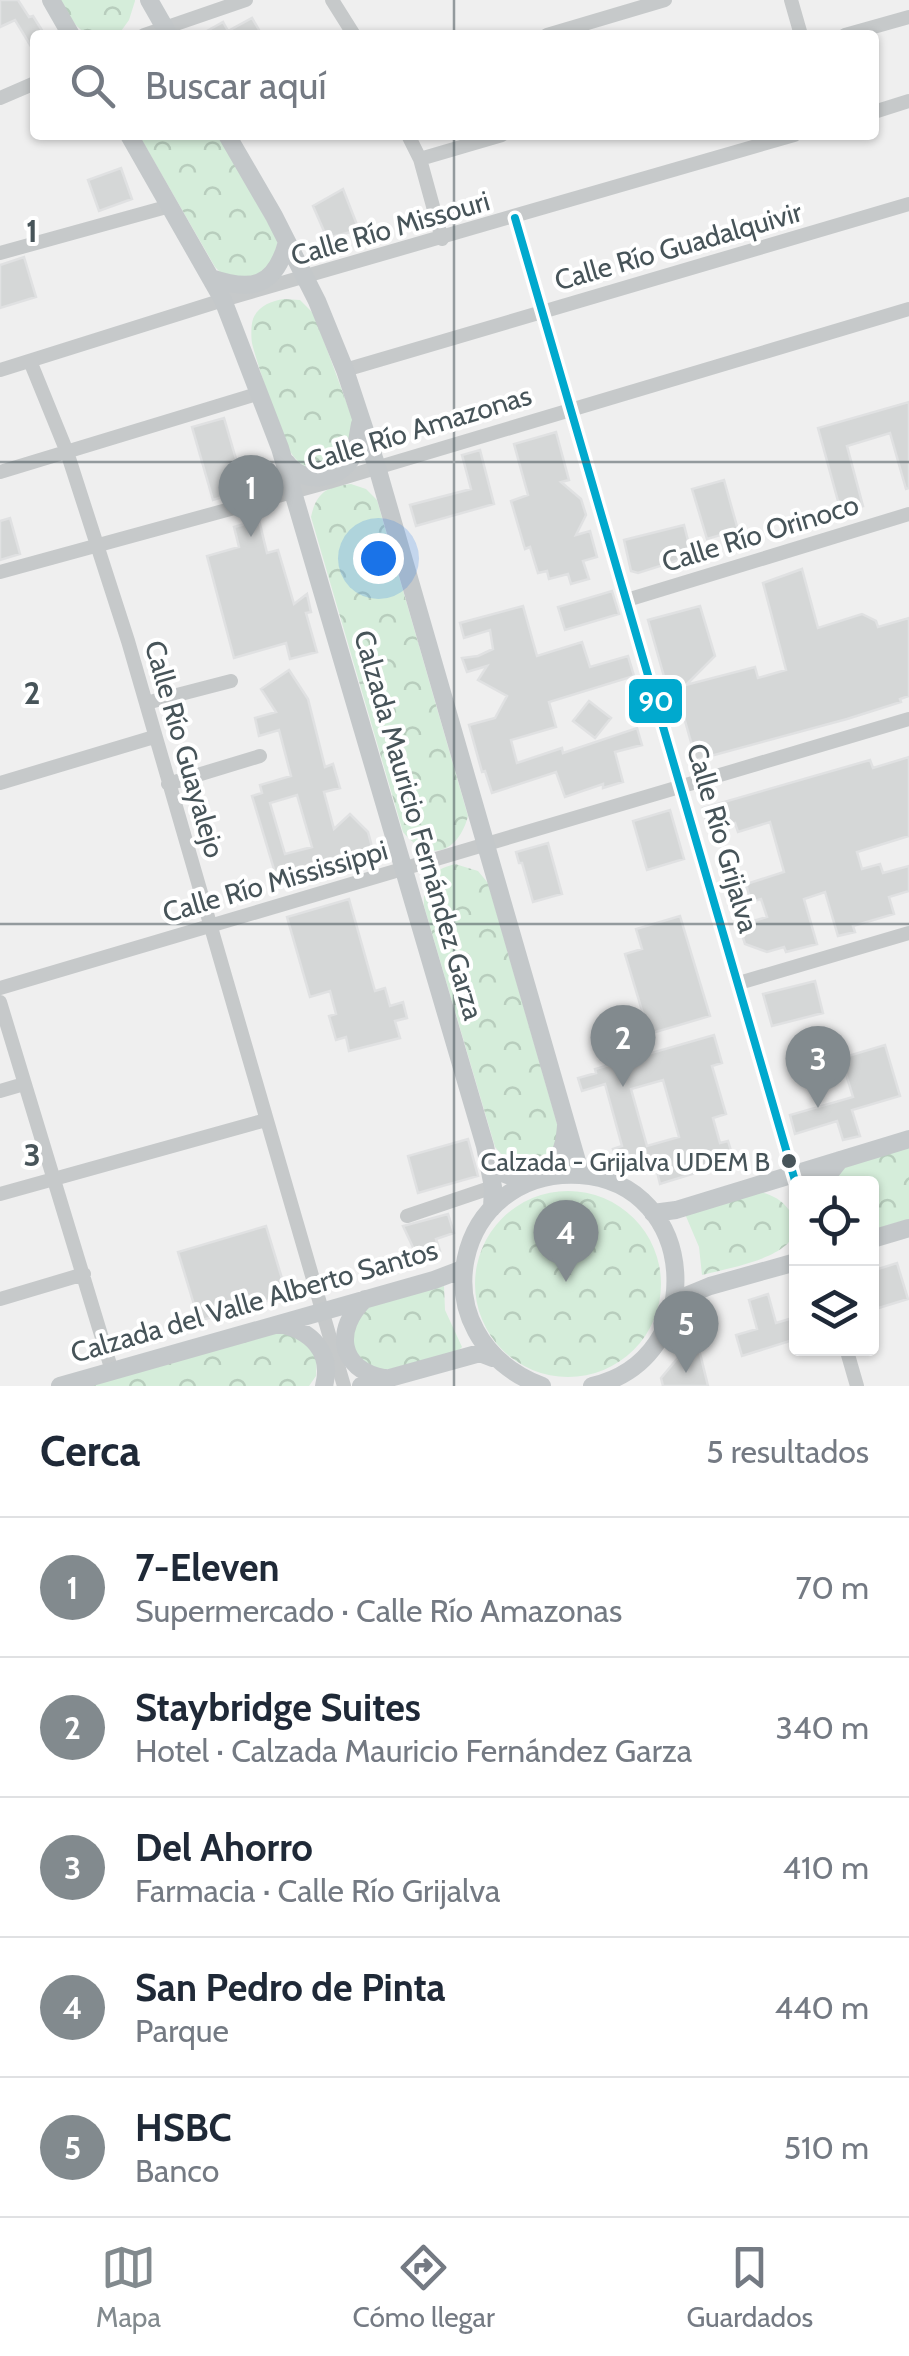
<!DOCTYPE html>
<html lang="es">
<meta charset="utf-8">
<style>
:root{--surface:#fff;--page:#f6f6f7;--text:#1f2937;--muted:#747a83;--line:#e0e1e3;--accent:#828a8e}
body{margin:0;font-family:Cabin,sans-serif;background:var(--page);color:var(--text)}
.controls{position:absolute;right:30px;bottom:30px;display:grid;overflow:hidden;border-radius:10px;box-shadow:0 2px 8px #0004}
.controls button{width:90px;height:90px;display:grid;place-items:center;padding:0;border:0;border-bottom:2px solid var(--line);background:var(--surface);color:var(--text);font:50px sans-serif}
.you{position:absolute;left:378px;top:558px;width:35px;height:35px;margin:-25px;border:8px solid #fff;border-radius:50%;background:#1a73e8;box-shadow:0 0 0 15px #1a73e833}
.badge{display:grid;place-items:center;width:65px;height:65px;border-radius:50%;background:var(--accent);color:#fff;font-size:32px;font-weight:700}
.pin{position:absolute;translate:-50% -82px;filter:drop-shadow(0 2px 5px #0008)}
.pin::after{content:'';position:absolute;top:52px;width:35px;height:30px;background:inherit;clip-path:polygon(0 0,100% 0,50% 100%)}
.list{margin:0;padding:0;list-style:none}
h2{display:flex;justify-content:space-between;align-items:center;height:130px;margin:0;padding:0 40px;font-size:42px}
h2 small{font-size:32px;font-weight:400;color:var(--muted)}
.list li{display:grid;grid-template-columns:65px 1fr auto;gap:30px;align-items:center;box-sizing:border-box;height:140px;padding:0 40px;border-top:2px solid var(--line)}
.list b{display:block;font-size:38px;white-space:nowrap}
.list p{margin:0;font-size:32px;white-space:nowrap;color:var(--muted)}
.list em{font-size:32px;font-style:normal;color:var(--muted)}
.icon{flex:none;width:55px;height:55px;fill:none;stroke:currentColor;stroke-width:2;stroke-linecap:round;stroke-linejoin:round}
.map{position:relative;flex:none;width:909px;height:1386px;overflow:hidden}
.search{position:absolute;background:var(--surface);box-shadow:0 2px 8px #0004;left:30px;right:30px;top:30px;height:110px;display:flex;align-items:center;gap:25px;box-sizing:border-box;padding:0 35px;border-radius:10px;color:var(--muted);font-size:38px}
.sheet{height:830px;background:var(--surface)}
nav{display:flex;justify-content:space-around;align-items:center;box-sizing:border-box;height:140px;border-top:2px solid var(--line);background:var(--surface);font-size:28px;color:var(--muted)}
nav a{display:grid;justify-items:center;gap:5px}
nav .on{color:var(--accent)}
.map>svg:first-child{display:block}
.park{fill:url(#park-crowns)}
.building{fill:#d5d7d7;stroke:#e0e1e2;stroke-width:2.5;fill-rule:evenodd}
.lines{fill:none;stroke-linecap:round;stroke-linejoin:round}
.minor{stroke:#c6c9ca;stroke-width:14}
.major{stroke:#c4c8ca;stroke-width:18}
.bus-1-casing{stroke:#fff;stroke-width:15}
.bus-1{stroke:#00a9ce;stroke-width:8}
.grid{fill:none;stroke:#475459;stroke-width:2.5;stroke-opacity:0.55}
.bus-dot{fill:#475459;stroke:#fff;stroke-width:4}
.labels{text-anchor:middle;stroke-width:8;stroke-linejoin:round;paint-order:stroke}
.bus-label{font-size:26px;fill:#475459;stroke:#fff;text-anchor:end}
.street-label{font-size:28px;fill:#475459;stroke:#fff}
.grid-label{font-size:32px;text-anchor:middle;font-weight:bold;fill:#475459;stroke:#fff;stroke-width:8;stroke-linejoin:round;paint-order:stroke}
.line-badge{stroke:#fff;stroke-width:4}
.badge-label{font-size:28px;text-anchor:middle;font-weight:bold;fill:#fff}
</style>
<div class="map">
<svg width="909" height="1386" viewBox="0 0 909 1386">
<defs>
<pattern id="park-crowns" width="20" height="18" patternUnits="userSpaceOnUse" patternTransform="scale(2.5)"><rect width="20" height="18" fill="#d5edda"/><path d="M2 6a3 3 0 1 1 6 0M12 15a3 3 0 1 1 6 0" fill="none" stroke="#b8cdbd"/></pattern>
</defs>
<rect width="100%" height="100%" fill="#efefef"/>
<path class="park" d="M60,0H135V1L129,20L119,34C82,40 77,30 60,0Z
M139,135H219L278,241L269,274L227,279L215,267Z
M284,299L300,300L314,314L357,431C352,462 314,487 291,453C284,442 255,358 252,343C251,337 251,325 253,319C258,306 271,301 284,299Z
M351,484L366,489L377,500L468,816C458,854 428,863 403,832L311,517C316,493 327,486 351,484Z
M455,864L478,871L488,883L558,1127C557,1134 557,1146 553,1152C538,1178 508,1165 495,1147L424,906C423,882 431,870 455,864Z
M909,1147V1219L872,1230V1184H825L843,1166Z
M755,1191C768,1193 781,1198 789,1210C820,1255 727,1268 702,1275L699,1247L685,1214Z
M475 1284a93 93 0 1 1 186 0a93 93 0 1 1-186 0Z
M444,1286L445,1310L462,1347L458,1351L390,1369H376L349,1351L347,1323L365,1305Z
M281,1330L296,1332L317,1357L316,1376L309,1386H90Z"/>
<path class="building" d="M0,0H18L29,17L33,16L45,35H35V53L15,20L0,27Z
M252,18L262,35H200L223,22L228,31Z
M121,168L132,199L99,211L88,180Z
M343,189L359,230L327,238L313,206Z
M24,257L36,297L0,308V265Z
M909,402V488L906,489L890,433L847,446L863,506L841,512L818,428Z
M224,418L245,490L213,500L192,427Z
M556,432L569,480L561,482L581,499L586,515L576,535L590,531L597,557L583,561L589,579L571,584L568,574L549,579L547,571L538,573L530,547L525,549L511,501L528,495L514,444Z
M480,450L494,504L416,526L410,505L471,489L462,455Z
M724,480L738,530L707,539L692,489Z
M10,518L20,554L0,560V521Z
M259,520L267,553L278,550L294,604L307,594L311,612L306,613L317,652L290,659L286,643L234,658L207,556L239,547L234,527Z
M684,525L692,556L638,573L631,571L624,540Z
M802,569L818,628L862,614L876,621L878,627L909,618V696L900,699L901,702L847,719L696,760L673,678L665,680L648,620L700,606L715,656L686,685L755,667L758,678L786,670L763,583Z
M612,591L619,614L565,630L558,607Z
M523,606L537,656L582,642L590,667L628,656L634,676L549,702L556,727L511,740L517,763L562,748L563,753L637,728L642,745L615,752L623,782L603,788V784L565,797L556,772L492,793L485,771L482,772L469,725L495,718L507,696L478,680L487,666L467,672L462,658L478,656L493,649L490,630L464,638L460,623Z
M289,670L308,699L325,767L333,764L340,788L324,792L334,829L350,814L368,832L375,858L279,886L252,796L262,793L260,785L291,776L279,730L259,736L255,718L276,712L261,689ZM297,795L312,847L285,854L270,803Z
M589,701L611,718L595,738L573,721Z
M909,757V836L857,852L862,869L880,864L883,873L909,866V891L889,897L894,914L853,926L855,932L838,936L825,892L804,899L817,944L786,952L784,947L767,952L745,944L739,925L767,917L761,899L751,902L746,884L784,872L770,822L738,832L735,823L709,831L703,808L870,760L873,768Z
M670,810L684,859L647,870L633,821Z
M548,843L562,894L533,902L522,863H519L516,852Z
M349,899L375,991L385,988L390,1006L403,1002L407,1018L395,1021L400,1038L349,1051L346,1037L336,1040L329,1016L336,1014L330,991L310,997L287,917Z
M680,916L710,1016L649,1034L625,954L642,949L636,929Z
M815,981L823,1013L772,1026L763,994Z
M714,1035L722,1063L712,1066L726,1114L713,1118L720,1143L728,1141L736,1167L720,1172L719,1169L709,1172L708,1169L660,1184L655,1163L636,1168L635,1162L621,1166L613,1149L622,1146L605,1084L582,1091L578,1078L596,1073L595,1069ZM663,1080L679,1137L647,1146L631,1089Z
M885,1045L900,1096L852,1110L860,1136L843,1140L837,1121L795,1134L790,1115L853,1097L841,1058Z
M468,1139L478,1176L418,1193L408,1156Z
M448,1214L454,1233L436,1239L440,1251L418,1258L403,1226Z
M266,1226L287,1295L199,1321L178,1252Z
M897,1263L908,1299L872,1310V1271Z
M768,1294L776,1323L796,1317V1339L742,1356L736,1335L757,1329L749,1300Z
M699,1349L708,1386H663L661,1378L681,1354Z"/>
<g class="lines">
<path class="minor" d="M332,0L354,35
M791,0L801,35
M144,35L246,0
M547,35L665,0
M845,35L909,17
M0,98L35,83
M874,112L909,101
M408,135L420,159L442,239
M420,159L502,135
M515,218L796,1184
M0,253L170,206
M30,361L67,452L128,641L344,1386
M0,370L223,300L794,135
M345,370L909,204
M0,472L260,393
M0,572L329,482L909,309
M627,600L909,514
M146,703L231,681
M0,783L154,737
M168,784L260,756
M739,983L909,933
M0,988L909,719
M0,1002L112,1371
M0,1091L24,1084
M0,1194L266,1120
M407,1216L493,1187
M0,1299L84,1274
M846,1348L857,1386"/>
<path class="major" d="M51,0L71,35
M149,0L169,35
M129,135L223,300L280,448L485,1146L493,1187L492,1208
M227,135L274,216L317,301L345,370L377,467L581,1175
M211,278C252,292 275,287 287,242
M286,462C302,485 341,482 353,455C357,446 358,434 360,424
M490,1160C504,1186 543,1180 558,1157C564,1148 565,1137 566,1126
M821,1184L840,1160
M653,1213L676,1210L909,1139
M872,1239L909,1228
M365,1299C334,1329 338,1369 384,1378
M676,1300L710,1286L796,1262
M279,1324C311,1330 333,1352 324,1386
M60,1386L434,1280L463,1269
M361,1386L480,1353L493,1358
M542,1386C413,1336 455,1167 580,1175C700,1183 710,1359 592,1386"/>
<g class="bus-1-casing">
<path id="bus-1" d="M515,218L796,1184"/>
</g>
<use href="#bus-1" class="bus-1"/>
</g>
<path class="grid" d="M454,0V35M454,135V1386M0,462H909M0,924H909"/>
<circle class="bus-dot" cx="789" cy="1161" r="9"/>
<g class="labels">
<g class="bus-label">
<text x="770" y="1171">Calzada - Grijalva UDEM B</text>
</g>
<g class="street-label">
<text transform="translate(390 228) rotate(-16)" y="10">Calle Río Missouri</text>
<text transform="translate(678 246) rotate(-16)" y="10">Calle Río Guadalquivir</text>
<text transform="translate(419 428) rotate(-17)" y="10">Calle Río Amazonas</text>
<text transform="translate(760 533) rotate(-17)" y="10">Calle Río Orinoco</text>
<text transform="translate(185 749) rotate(74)" y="10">Calle Río Guayalejo</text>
<text transform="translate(419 825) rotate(74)" y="10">Calzada Mauricio Fernández Garza</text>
<text transform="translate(723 838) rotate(74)" y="10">Calle Río Grijalva</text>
<text transform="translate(275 881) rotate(-16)" y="10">Calle Río Mississippi</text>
<text transform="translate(254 1301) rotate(-16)" y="10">Calzada del Valle Alberto Santos</text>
</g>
</g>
<g class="grid-label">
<text x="32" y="242">1</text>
<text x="32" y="704">2</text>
<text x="32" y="1166">3</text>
</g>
<rect class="line-badge" x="627" y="677" width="57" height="48" rx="10" fill="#00a9ce"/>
<g class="badge-label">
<text x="656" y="711">90</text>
</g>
</svg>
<div class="controls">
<button><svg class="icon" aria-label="locate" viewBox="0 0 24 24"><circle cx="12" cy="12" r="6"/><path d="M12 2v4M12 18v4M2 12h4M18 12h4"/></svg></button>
<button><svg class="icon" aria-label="layers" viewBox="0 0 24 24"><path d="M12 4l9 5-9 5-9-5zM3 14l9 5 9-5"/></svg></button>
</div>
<div class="you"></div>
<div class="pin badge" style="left:251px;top:537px">1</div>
<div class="pin badge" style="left:623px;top:1087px">2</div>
<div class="pin badge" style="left:818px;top:1108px">3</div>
<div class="pin badge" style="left:566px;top:1282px">4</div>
<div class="pin badge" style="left:686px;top:1373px">5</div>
<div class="search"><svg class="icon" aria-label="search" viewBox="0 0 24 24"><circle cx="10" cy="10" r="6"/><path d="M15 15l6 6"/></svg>Buscar aquí</div>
</div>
<section class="sheet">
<h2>Cerca<small>5 resultados</small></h2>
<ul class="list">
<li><span class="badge">1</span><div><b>7-Eleven</b><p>Supermercado · Calle Río Amazonas</p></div><em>70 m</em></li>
<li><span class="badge">2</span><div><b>Staybridge Suites</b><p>Hotel · Calzada Mauricio Fernández Garza</p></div><em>340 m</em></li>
<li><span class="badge">3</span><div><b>Del Ahorro</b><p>Farmacia · Calle Río Grijalva</p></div><em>410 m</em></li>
<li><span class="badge">4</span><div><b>San Pedro de Pinta</b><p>Parque</p></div><em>440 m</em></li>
<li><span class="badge">5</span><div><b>HSBC</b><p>Banco</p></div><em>510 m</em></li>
</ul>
</section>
<nav>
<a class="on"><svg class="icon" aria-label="map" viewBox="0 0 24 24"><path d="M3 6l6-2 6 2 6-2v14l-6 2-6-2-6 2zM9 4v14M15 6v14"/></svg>Mapa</a>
<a><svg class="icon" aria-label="directions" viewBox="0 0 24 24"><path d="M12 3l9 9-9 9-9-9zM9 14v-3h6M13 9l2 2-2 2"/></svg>Cómo llegar</a>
<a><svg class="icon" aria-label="saved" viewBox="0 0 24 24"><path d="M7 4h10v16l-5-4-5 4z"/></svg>Guardados</a>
</nav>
